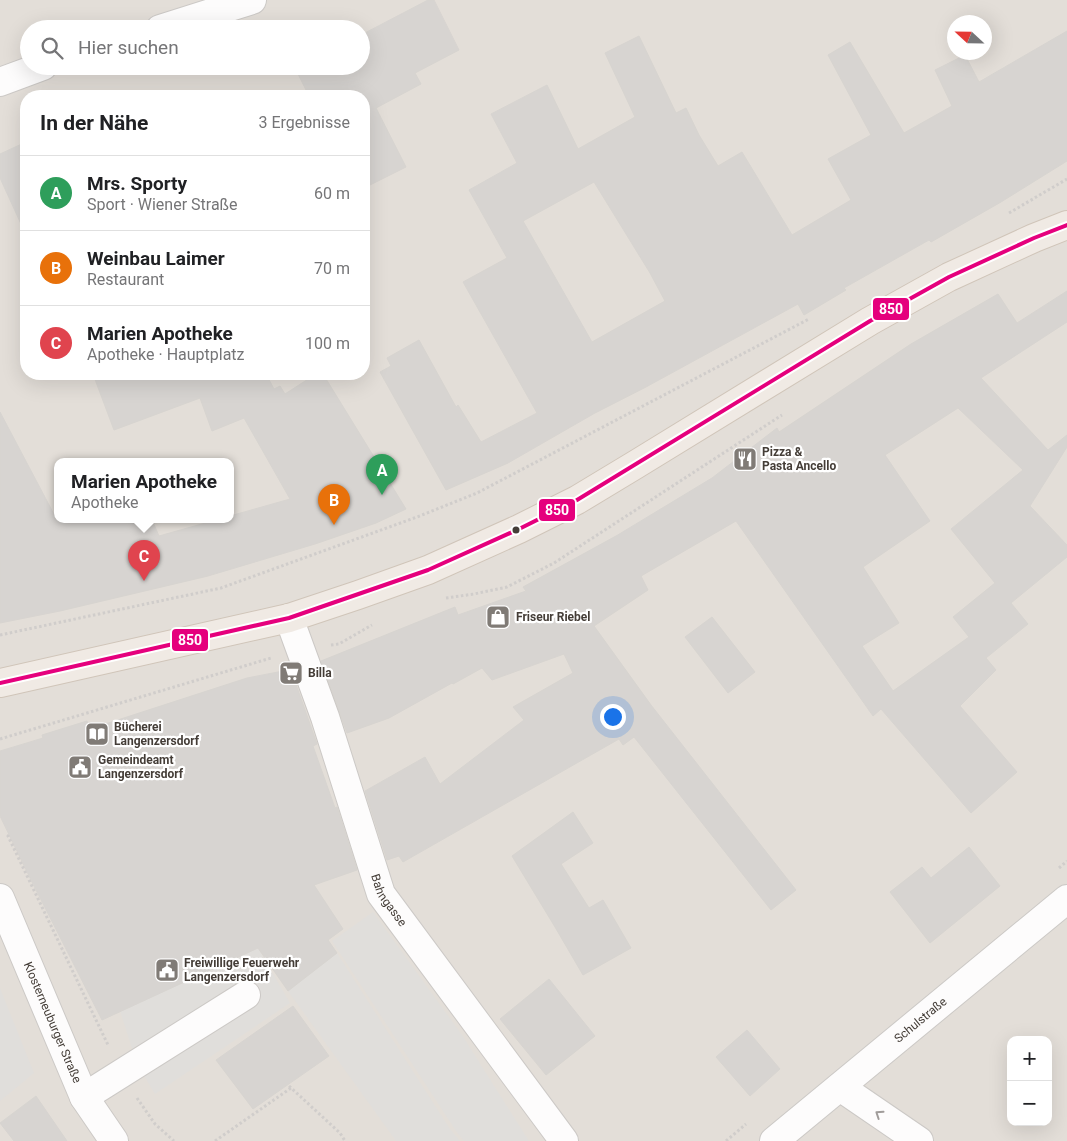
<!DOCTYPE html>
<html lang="de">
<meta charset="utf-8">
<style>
:root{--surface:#fff;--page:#f2f2f2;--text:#202124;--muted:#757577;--line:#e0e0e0;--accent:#ea580c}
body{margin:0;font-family:Roboto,sans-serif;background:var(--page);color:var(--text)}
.controls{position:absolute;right:15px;bottom:15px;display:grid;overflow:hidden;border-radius:10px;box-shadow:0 5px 20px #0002}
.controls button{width:45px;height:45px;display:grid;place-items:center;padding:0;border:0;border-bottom:1px solid var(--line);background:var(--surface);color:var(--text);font:25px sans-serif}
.compass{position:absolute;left:947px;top:15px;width:45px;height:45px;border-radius:50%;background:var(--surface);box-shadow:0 5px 20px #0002;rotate:292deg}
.you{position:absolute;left:612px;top:716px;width:18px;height:18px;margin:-12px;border:4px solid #fff;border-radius:50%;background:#1a73e8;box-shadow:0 0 0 8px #1a73e833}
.badge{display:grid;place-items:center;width:32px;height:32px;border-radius:50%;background:var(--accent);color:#fff;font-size:16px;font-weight:700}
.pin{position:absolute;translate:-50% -41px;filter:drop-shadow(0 1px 2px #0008)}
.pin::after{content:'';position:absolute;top:26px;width:18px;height:15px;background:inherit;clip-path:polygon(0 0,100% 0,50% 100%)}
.popup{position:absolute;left:54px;top:458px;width:180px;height:65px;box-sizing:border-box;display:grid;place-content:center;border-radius:10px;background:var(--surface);filter:drop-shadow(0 1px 4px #0005);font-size:16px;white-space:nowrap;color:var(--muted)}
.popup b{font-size:19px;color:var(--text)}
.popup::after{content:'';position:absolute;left:50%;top:100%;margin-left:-10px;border:10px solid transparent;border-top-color:var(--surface)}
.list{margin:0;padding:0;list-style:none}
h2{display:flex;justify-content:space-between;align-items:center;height:65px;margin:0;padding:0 20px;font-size:21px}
h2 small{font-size:16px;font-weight:400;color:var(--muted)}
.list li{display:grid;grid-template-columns:32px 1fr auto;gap:15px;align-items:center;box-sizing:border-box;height:75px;padding:0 20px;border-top:1px solid var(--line)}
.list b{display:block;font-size:19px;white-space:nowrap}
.list p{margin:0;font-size:16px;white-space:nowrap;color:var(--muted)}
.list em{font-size:16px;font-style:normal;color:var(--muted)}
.icon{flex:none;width:28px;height:28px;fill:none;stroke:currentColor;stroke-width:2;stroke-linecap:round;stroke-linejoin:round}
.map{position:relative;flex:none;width:1067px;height:1141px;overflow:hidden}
.search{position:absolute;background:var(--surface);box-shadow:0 5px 20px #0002;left:20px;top:20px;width:350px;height:55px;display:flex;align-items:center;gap:12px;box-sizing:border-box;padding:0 18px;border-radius:28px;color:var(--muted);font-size:19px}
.panel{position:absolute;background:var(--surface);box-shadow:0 5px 20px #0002;left:20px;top:90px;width:350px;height:290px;border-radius:20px}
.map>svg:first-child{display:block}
.residential{fill:#e3ded8;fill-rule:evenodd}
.parking{fill:#e0dedb}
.building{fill:#d7d4d1;stroke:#d7d4d0;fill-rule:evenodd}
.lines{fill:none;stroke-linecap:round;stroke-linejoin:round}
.minor-casing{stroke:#ccc9c6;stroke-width:30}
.major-casing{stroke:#d0c5b9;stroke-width:30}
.path{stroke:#d0cdcb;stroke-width:3;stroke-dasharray:2.5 2.5;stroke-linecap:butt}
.minor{stroke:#fdfcfc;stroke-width:28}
.major{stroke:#f0eae4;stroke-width:28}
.bus-1-casing{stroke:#fff;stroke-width:8}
.bus-1{stroke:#e5007d;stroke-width:4}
.oneway{stroke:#a09c9a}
.bus-dot{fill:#443d37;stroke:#fff;stroke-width:2}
.labels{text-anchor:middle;stroke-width:4.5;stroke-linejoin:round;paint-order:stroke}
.poi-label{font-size:12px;font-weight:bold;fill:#443d37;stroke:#fff;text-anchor:start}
.street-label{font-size:12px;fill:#443d37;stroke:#fff}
.line-badge{stroke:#fff;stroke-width:2}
.badge-label{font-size:14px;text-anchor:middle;font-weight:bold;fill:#fff}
</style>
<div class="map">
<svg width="1067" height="1141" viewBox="0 0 1067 1141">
<rect width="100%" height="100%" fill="#efedea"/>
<path class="residential" d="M0,0H1067V1141H0ZM954,22H984V52H954ZM29,29H361V66H29ZM26,96H364V374H26ZM58,462H230V520H58ZM1011,1040H1048V1122H1011Z"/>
<path class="parking" d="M373,912L462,1035L529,1141H464L456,1131L332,941Z
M258,948L290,1003L155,1094L137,1064L120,1011Z
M337,953L450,1129L460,1141H396L288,991Z
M0,988L34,1073L0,1101Z"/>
<path class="building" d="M428,0H434L459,50L415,73L421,84L376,108L406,167L364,188V96H309L294,66H361V35Z
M1067,31V161L1001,202L931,242L929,240L844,288L846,290L804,315L798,304L646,387L595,413L508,463L446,490L380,372L391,366L387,358L419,340L456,407L458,405L481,442L537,413L463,282L507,258L469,190L517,163L491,114L547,85L578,149L635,117L605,53L639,36L676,113L686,108L699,135L718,166L742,152L792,235L851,200L828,159L871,135L828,55L850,42L904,133L952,106L935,70L965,55L979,82ZM594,182L650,273L665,301L592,342L523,221Z
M26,142V235L0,178V154Z
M1067,291V322L981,378L1048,450L1067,435V447L1030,506L1067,545V557L1011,603L1028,624L986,658L996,670L960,706L1017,772L971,813L881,709L873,716L736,521L641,576L648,590L594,626L651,705L796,890L771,910L634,737L623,745L619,739L403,862L399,856L387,860L365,791L425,757L440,784L524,720L513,707L573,673L564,654L492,680L482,668L453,684L452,683L389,718L347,733L321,661L455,607L458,615L526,591L523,587L616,536L712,478L777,428L779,432L911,344L998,294L1017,323ZM958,408L1023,470L951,529L995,583L953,617L969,637L893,691L862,646L899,623L863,567L930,521L885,455Z
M93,374H266L274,389L280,386L285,394L316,374H323L406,509L376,523L315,544L208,576L60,611L0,623V412L57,520H152L159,536L216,520H230V516L290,499L244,418L212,431L200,398L114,430Z
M712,617L755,672L728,693L685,637Z
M283,671L292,673L317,744L313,746L335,808L337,807L357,870L314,885L343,929L328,940L337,953L288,991L258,948L102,1020L32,882L0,816V751L43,738L42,735L87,721L90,729L247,678Z
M573,812L593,843L561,864L589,908L603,900L631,948L583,975L555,927L512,856Z
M969,847L1000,886L930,943L890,892L922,867L931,878Z
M549,979L595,1036L546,1075L500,1019Z
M293,1006L329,1056L253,1109L216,1060Z
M747,1030L780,1069L750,1096L716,1057Z
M36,1096L67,1141H14L0,1123Z"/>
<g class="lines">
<g class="minor-casing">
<g id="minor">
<path d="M160,29L252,0"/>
<path d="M0,82L43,66"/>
<path id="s1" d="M289,618L325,717L381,894L564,1141"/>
<path id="s2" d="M0,898L84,1097L114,1141"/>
<path d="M840,1087L919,1141"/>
<path d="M84,1097L246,995"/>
<path id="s3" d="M774,1141L1067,899"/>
</g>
</g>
<g class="major-casing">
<path id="major" d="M0,683L289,618L358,595L428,570L519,529L577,500L635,465L870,321L949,277L1034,238L1067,225"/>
</g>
<path class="path" d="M1009,213L1067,179
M446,598L474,594L507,587L554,563L782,415
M0,635L221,588L417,517L477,493L809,319
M331,645L339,644L372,625
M0,739L271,658
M9,835L8,836L108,1045
M1059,868L1067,861
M289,1086L340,1133L345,1141
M137,1098L155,1124L174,1141
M215,1141L291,1088
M726,1141L746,1124"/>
<use href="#minor" class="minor"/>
<use href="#major" class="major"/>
<g class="bus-1-casing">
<path id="bus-1" d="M0,683L289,618L428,570L519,529L577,500L870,321L949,277L1034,238L1067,225"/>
</g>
<use href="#bus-1" class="bus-1"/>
</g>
<defs><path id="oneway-chevron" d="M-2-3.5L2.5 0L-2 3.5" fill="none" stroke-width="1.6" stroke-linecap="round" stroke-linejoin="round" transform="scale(1.25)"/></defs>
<use class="oneway" href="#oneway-chevron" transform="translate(879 1114) rotate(-146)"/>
<defs>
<g id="restaurant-square" transform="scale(1.25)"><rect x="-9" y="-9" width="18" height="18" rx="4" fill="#807b76" stroke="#fff"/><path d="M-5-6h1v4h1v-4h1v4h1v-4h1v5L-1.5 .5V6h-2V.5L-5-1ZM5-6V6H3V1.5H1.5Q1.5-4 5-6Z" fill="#fff"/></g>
<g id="shop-square" transform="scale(1.25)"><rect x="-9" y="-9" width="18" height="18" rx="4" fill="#807b76" stroke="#fff"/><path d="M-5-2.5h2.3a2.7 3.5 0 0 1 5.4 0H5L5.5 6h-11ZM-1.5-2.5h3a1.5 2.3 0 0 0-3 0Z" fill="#fff"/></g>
<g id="supermarket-square" transform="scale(1.25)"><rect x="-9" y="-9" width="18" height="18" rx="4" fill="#807b76" stroke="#fff"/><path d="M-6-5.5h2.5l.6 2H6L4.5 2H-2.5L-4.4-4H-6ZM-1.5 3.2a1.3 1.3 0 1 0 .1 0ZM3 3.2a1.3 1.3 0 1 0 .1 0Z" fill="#fff"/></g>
<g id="library-square" transform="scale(1.25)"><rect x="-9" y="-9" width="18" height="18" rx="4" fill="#807b76" stroke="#fff"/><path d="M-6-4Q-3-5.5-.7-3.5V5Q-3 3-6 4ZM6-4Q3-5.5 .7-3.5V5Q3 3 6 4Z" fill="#fff"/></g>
<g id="civic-square" transform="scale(1.25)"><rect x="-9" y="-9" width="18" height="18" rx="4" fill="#807b76" stroke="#fff"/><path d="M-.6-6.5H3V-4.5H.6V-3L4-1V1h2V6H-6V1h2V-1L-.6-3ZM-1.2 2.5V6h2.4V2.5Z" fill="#fff"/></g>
</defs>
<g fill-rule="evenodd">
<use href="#restaurant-square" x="745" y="459"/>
<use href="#shop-square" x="498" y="617"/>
<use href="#supermarket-square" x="291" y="673"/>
<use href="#library-square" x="97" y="734"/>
<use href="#civic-square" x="80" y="767"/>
<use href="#civic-square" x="167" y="970"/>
</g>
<circle class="bus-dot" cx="516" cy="530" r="4.5"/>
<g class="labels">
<g class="poi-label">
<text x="762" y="456">Pizza &amp;<tspan x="762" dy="14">Pasta Ancello</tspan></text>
<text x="516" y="621">Friseur Riebel</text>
<text x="308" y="677">Billa</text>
<text x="114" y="731">Bücherei<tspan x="114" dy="14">Langenzersdorf</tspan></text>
<text x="98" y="764">Gemeindeamt<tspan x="98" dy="14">Langenzersdorf</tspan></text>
<text x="184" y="967">Freiwillige Feuerwehr<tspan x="184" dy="14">Langenzersdorf</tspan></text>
</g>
<g class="street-label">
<text dy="4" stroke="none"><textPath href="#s1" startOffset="300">Bahngasse</textPath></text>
<text dy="4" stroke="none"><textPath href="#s3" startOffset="190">Schulstraße</textPath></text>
<text dy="4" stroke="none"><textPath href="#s2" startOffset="135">Klosterneuburger Straße</textPath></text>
</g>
</g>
<g class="line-badge">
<rect x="872" y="297" width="38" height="24" rx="5" fill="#e5007d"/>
<rect x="538" y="498" width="38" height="24" rx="5" fill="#e5007d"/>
<rect x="171" y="628" width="38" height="24" rx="5" fill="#e5007d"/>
</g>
<g class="badge-label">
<text x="891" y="314">850</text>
<text x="557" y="515">850</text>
<text x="190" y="645">850</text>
</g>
</svg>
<div class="controls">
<button>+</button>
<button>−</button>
</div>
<svg class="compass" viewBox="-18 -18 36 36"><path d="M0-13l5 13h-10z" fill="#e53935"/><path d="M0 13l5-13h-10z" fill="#757577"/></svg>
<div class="you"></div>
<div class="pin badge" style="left:382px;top:495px;background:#2e9e5b">A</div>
<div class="pin badge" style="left:334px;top:525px;background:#e8710a">B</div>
<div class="pin badge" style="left:144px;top:581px;background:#e0444e">C</div>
<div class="popup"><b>Marien Apotheke</b>Apotheke</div>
<div class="search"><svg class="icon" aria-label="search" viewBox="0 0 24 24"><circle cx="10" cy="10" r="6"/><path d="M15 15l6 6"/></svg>Hier suchen</div>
<section class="panel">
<h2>In der Nähe<small>3 Ergebnisse</small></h2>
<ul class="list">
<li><span class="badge" style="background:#2e9e5b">A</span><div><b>Mrs. Sporty</b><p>Sport · Wiener Straße</p></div><em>60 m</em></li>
<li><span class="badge" style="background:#e8710a">B</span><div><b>Weinbau Laimer</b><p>Restaurant</p></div><em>70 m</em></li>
<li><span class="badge" style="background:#e0444e">C</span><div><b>Marien Apotheke</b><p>Apotheke · Hauptplatz</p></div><em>100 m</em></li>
</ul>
</section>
</div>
